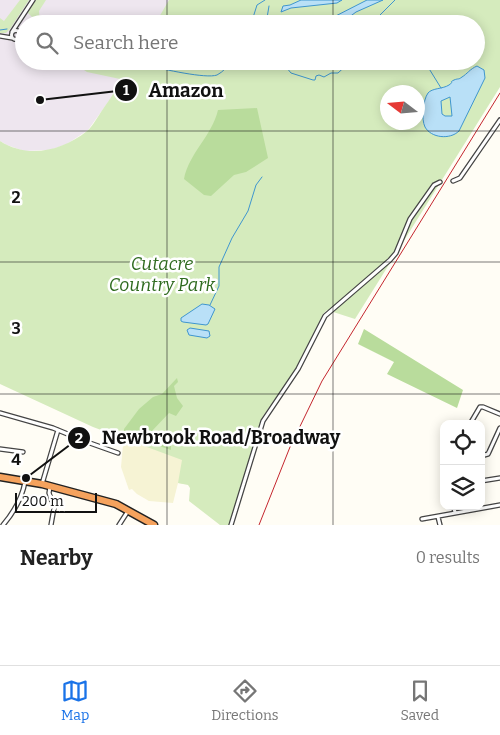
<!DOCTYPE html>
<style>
:root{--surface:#fff;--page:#f2f2f2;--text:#222;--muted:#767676;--line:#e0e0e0;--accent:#1a73e8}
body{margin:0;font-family:Bitter,serif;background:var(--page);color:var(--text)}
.controls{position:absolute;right:15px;bottom:15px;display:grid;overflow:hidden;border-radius:10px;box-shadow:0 2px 12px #0003}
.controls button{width:45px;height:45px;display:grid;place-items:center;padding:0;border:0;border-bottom:1px solid var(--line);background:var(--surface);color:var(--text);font:25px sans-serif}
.compass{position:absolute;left:380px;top:85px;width:45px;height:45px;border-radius:50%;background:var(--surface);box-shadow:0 2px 12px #0003;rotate:286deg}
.scale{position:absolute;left:15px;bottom:12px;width:82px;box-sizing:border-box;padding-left:5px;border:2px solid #111;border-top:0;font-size:14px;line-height:18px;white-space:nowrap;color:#111;-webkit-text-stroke:4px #fff;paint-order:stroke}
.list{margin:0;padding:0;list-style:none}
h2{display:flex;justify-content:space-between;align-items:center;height:65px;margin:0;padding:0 20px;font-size:21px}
h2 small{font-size:16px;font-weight:400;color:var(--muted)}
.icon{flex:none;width:28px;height:28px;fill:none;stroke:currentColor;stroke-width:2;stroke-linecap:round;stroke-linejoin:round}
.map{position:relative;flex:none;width:500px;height:525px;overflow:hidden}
.search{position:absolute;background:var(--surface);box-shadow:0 2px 12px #0003;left:15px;right:15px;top:15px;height:55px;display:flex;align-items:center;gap:12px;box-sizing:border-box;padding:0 18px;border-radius:28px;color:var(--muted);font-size:19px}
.sheet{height:140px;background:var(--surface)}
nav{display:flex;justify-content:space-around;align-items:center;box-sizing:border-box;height:70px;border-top:1px solid var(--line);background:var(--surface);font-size:14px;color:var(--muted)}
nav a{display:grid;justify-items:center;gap:2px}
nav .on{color:var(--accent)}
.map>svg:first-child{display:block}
.industrial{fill:#eee6ef}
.farmland{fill:#f6f3d4}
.green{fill:#d5ebbd;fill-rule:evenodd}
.forest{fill:#b9dc9c}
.water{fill:#b9e0f7;stroke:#3f96cf;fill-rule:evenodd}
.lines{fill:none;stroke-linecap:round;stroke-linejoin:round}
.stream{stroke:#3f96cf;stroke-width:1}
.street-casing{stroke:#444;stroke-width:5.5}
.highway-casing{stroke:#222;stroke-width:9}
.street{stroke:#fff;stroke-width:3}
.highway{stroke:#f5a25d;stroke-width:6}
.rail{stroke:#c4262e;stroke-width:1}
.grid{fill:none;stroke:#111;stroke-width:1;stroke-opacity:0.55}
.labels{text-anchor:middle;stroke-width:5;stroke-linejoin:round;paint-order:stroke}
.park-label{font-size:18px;font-style:italic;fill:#2f6b1f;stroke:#fff}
.grid-label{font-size:16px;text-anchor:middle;font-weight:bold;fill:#111;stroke:#fff;stroke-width:5;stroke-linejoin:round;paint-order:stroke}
.leader{fill:none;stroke:#111;stroke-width:2}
.callout-dot{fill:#111;stroke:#fff;stroke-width:2}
.mark-label{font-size:15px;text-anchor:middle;font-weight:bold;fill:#fff}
.callout-label{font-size:19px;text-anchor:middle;font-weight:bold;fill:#111;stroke:#fff;stroke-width:5;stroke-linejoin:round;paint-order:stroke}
</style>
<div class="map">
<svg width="500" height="525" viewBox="0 0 500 525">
<rect width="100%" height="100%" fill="#fffdf5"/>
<path class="industrial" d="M0,0H179L162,24H24V61H135L120,77L116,91L88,130L67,144L50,150L24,151L7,145L0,141Z"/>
<path class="farmland" d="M124,434L189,456L183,484L178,483L173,503L149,501L137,494L132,489L129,490L121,467Z"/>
<path class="green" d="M20,0H29L10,29L6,33H0V18L4,21Z
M36,0H46L39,11L40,24H33L34,19L27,12Z
M169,0H500V87L355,319L327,310L323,314L294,372L263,416L230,525H220L189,501L190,488L188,485L178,483L182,460L93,427L0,384V141C28,159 62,151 87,131C93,126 98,116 103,109C110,99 116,91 120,79L87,72L81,68L59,64L44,65L31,61H108L131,65L132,64L117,61H476V24H155ZM388,92H418V122H388Z"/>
<path class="forest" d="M257,108L268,158L246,172L234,175L211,196L204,195L184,179C189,153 212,136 218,110Z
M364,329L463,390L457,408L387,374L394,362L358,344Z
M177,378L178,382L174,386L177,398L183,406L176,416L169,413L151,432L171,439V450L124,434V429L139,409L153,397L162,394Z"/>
<path class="water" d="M301,0H342L337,3L291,8L281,12L283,6L290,5Z
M367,0H383L356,12L340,24H320Z
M477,66L484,70L485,78L459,131C450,140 431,138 425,127C421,119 423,100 428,93C432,88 443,89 449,85C455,81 448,83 454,80C459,78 458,80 462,77C467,74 470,69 477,66ZM450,97L452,116H445L442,114L441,101Z
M202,304L209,305L215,309L208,324L206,325L183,322L181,321V318Z
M190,328L209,331L210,336L207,338L189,335L187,330Z"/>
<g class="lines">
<path class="stream" d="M251,24L257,5L265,0
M266,24L269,6
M367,24L378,17L395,0
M0,30L7,29
M119,61L136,64
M281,61L291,73L313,80H315L316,76L319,75L324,77L331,73H338L351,61
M394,61H401
M415,61V64L428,67L441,88
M149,66C163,69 206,79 217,75C223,72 228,66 232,61
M210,305L219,286V267L232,238L248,211L256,185L262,177"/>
<g class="street-casing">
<path id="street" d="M11.5 35a4.5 4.5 0 1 1 9 0a4.5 4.5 0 1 1-9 0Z
M12,32L33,0
M0,36L12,38
M453,181L460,178L500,120
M0,413L53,428L87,442L118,453
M470,424L480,407H483L500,414
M0,449L23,452
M481,456L488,454L489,452L500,428
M481,481L500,478
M42,484L58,430
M50,487L49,493L54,508L51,525
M453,506L455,512
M438,517L440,525
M422,519L500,505
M3,525C14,512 22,498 25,482
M119,525L128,511
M231,525L263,421L298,369L325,316L390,260L396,253L410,219L434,185L440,182"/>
</g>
<g class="highway-casing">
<path id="highway" d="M0,477L42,484L116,504L154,525"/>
</g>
<use href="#street" class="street"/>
<use href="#highway" class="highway"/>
<path class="rail" d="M259,525L290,447L322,381L500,93"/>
</g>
<path class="grid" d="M167,0V24M333,0V24M167,61V525M333,61V525M0,131H500M0,262H500M0,394H500"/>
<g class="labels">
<g class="park-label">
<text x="162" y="270">Cutacre<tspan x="162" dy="21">Country Park</tspan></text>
</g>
</g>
<g class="grid-label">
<text x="16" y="203">2</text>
<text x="16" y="334">3</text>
<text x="16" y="465">4</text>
</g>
<path class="leader" d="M40 100L126 90M26 478L79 438"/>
<g class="callout-dot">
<circle cx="40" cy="100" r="5"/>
<circle cx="26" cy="478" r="5"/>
<circle cx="126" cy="90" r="12"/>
<circle cx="79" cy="438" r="12"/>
</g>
<g class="mark-label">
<text x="126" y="95">1</text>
<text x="79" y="443">2</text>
</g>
<g class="callout-label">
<text x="186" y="97">Amazon</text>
<text x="221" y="444">Newbrook Road/Broadway</text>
</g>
</svg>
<div class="controls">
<button><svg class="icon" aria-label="locate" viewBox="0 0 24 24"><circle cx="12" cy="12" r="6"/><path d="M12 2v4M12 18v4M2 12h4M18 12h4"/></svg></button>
<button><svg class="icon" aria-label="layers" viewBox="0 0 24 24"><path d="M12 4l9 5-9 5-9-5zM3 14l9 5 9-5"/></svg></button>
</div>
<svg class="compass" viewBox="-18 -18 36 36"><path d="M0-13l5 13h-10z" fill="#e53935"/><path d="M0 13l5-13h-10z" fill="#767676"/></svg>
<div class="scale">200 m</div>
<div class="search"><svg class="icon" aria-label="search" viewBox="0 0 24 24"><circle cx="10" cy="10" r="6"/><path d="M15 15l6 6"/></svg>Search here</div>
</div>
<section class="sheet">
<h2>Nearby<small>0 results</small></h2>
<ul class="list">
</ul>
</section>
<nav>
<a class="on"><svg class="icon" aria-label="map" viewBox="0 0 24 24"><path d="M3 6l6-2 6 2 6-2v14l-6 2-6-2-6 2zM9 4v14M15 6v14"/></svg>Map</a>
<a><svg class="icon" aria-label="directions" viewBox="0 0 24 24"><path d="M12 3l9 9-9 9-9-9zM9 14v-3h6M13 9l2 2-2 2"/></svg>Directions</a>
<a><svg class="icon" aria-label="saved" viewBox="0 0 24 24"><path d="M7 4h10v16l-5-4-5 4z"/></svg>Saved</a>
</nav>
